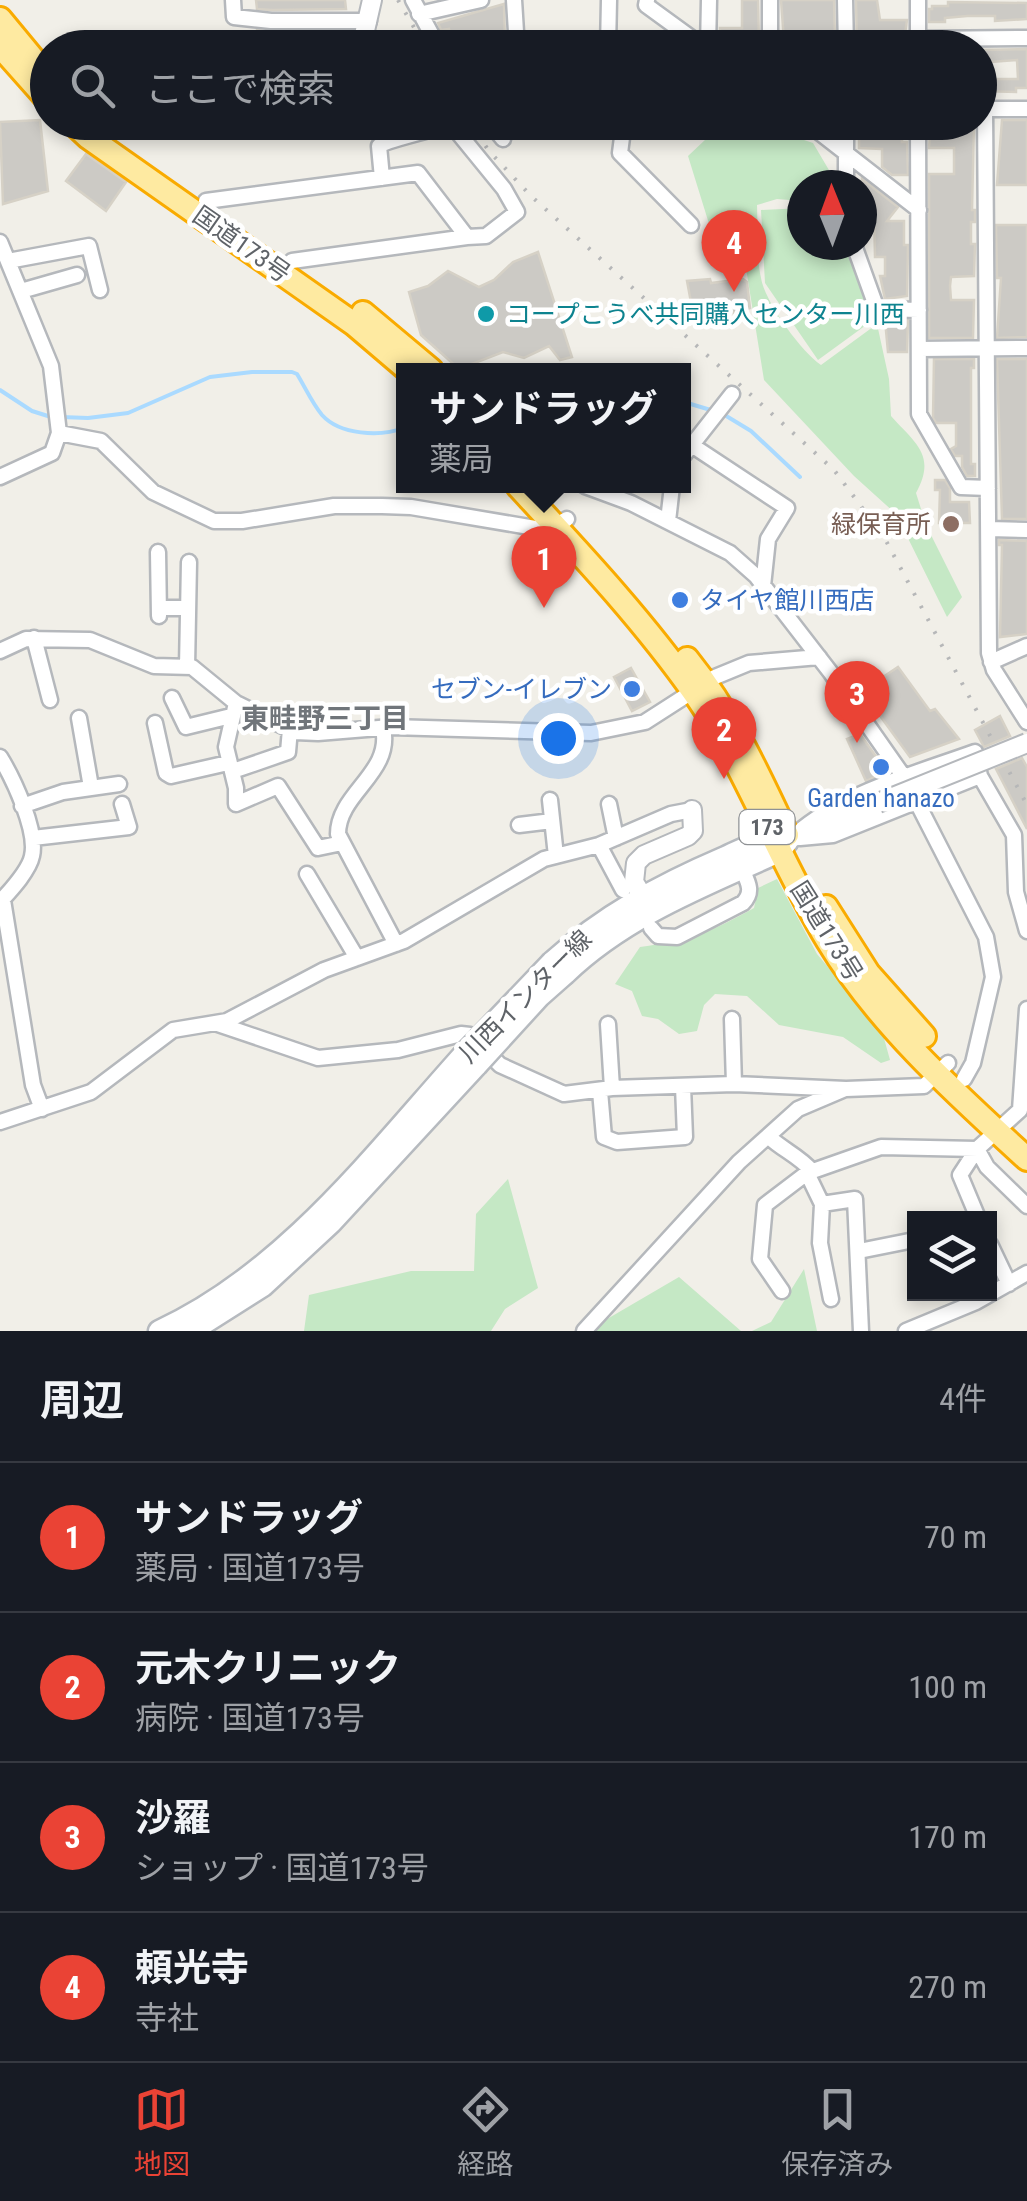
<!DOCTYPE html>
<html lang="ja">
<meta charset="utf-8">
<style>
:root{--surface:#171b24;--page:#20242c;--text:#f1f3f6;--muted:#9ea1a6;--line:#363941;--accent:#ea4335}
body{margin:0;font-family:"Roboto Condensed","Noto Sans JP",sans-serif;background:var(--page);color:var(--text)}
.controls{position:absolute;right:30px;bottom:30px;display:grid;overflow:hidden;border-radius:0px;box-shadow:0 5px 15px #0003}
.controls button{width:90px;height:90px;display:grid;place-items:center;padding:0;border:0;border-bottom:2px solid var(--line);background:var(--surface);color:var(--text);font:50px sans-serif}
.compass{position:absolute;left:787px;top:170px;width:90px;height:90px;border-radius:50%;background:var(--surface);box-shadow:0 5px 15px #0003;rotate:359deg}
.you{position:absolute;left:558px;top:738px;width:35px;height:35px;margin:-25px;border:8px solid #fff;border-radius:50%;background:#1a73e8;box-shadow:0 0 0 15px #1a73e833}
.badge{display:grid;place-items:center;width:65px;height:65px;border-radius:50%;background:var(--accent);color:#fff;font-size:32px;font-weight:700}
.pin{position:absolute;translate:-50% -82px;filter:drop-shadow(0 2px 5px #0008)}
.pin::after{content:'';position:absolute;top:52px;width:35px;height:30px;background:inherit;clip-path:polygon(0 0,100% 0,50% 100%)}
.popup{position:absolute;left:396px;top:363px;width:295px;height:130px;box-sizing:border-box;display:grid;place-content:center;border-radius:0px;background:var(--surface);filter:drop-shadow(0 2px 8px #0005);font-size:32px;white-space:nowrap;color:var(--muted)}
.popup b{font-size:38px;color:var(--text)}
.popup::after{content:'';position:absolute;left:50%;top:100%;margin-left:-20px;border:20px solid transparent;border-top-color:var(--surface)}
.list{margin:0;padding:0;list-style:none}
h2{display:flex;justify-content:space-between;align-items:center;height:130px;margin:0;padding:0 40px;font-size:42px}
h2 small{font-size:32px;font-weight:400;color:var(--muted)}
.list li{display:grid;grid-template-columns:65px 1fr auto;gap:30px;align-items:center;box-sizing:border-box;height:150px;padding:0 40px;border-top:2px solid var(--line)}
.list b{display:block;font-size:38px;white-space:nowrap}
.list p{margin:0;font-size:32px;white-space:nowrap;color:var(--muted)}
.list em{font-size:32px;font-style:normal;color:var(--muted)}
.icon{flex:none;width:55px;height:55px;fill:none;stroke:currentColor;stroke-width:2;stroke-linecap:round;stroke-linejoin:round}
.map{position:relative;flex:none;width:1027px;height:1331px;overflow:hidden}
.search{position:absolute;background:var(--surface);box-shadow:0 5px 15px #0003;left:30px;right:30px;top:30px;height:110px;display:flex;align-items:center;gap:25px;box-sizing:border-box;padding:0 35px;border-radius:55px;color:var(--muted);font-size:38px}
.sheet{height:730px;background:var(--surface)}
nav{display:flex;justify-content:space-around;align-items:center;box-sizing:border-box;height:140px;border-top:2px solid var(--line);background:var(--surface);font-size:28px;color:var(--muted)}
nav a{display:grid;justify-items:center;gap:5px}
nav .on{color:var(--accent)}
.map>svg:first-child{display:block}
.green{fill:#c5e8c5}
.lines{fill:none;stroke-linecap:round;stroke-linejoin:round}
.stream{stroke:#aadaff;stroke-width:4}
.building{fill:#cccac5;stroke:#d6d1c6;stroke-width:2.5;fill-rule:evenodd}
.minor-casing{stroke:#b5b8bc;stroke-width:19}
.tertiary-casing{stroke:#b5b8bc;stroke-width:22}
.secondary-casing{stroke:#b6babf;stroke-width:25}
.trunk-casing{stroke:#f9ab00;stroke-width:28}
.minor{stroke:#fff;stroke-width:14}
.tertiary{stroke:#fff;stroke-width:18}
.secondary{stroke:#fff;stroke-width:20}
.trunk{stroke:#feeaa1;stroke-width:22}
.rail{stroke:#b6b7b8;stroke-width:4;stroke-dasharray:2.5 12;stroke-linecap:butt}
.tertiary-bridge-casing{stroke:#b5b8bc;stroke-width:22;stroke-linecap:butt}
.secondary-bridge-casing{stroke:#b6babf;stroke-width:25;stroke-linecap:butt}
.tertiary-bridge{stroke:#fff;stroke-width:18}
.secondary-bridge{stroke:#fff;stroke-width:20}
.culture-dot{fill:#0f9aa8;stroke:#fff;stroke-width:4}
.education-dot{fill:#8d6e63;stroke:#fff;stroke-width:4}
.shop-dot{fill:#3f7fe0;stroke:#fff;stroke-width:4}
.labels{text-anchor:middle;stroke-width:9;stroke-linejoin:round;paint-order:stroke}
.shield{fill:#fff;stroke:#8f9295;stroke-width:2.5}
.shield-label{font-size:22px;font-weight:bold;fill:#5f6368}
.street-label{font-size:25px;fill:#5f6368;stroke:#fff}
.culture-label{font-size:25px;fill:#0d838f;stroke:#fff;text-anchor:start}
.education-label{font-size:25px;fill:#785e54;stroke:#fff;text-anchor:end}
.shop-label{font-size:25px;fill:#366cbe;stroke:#fff;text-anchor:start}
.neighbourhood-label{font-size:28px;font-weight:bold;fill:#70757a;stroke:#fff}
</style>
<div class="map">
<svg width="1027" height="1331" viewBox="0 0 1027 1331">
<rect width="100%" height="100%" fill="#f1efe8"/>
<path class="green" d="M724,122L753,123L813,143L836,182L837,185H802V201L777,199L757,205C758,229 756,255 761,278C765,302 801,351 821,365L877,324L889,379L891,416C915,443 937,455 916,493L926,525L962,597L947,617L896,514L854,476L764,380L741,237L710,227L688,156Z
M802,208V245H849L873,320L818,360L765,283L761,210Z
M777,879L817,954L882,1031L890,1060L881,1063L843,1037L779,1025L747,996L715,994L704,1005L697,1031L679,1034L658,1019L642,1016L632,991L615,984L640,947C690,940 709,933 754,908L758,888Z
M508,1179L538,1288L505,1309L491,1331H304L309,1295L411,1271H474L476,1214Z
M804,1269L817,1331H752L771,1322Z
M679,1277L741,1331H595L602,1322Z"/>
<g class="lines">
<path class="stream" d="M0,390L32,411L51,417
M684,402L714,411
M723,414L751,431L800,477
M61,417L88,418L128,413L210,377L252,372H292L297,374C305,387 312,403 322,415C340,435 380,437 404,428"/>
</g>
<path class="building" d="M256,0H345L346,9L272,10L257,9Z
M742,0H758L759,43L720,47V28H742Z
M781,0H834L835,40L784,41Z
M856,0H877L880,20H907L903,48H857Z
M948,2L1027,3V19L995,21V16H967L945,18V22H929V9H932V6H948Z
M504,4L505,45L453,48L449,29L441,30L438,23Z
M257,30L271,32H352L350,42L328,44L257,40Z
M1027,49V88H1016V92L980,91V50ZM1017,60L1018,79H990V62Z
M40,120L48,191L3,204L0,122Z
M1002,120H1027V185H997Z
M859,122H880V134L902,135V142H907L908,175H892L882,167V149L859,148Z
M931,122H974L972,210H975V222H971V244H975L974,276L951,277L950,286L951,300H974L973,338H929V174H954V148H929Z
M86,154L126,182L106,211L66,181Z
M862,179L898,207L887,221H904V245H908L907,296L885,299L880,276H885V257H875L874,214H862Z
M996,225H1027V337L997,338L1001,278H997Z
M538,252L572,357L560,360L549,346L524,358L503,352L459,369L421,335L409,292L428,286L448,271L479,287L494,280L513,262Z
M710,279L711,283L743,279L747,282L750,308L732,313V310L723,309L693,313L687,281Z
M885,320H908L907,352H888Z
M934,359H974V368H971V464H975V476H967L962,467V456H955L951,449L956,446V423H936L933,418Z
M997,359H1027V519H1002Z
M935,480H945L950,488V502H969L970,523H939L940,490H935Z
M999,540L1027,541V634L1000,637L1002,545H999Z
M898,667L930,711L935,709L959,739L910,757L862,691Z
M631,668L650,702L632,711L614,677Z
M1000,716L1010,736L984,747L975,730Z
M860,734L887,772L866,781L847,739Z
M1022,758L1027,767V829L996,769Z"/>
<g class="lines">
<g class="minor-casing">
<path id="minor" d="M233,0L234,17L271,21H369
M413,0L439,48
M514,0L517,48
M647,0L646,5L705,48
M770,0V48
M845,0L846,48
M918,0V44
M419,14L481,0
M918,39L1027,38
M608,48L609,0
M708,48L709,0
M980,109H1027
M985,109L989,653L994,670L1027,722
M489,122L503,139
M624,122L620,153L691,225
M806,122L919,210
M918,122L919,414L961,487L988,488
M382,178L379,146C386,140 436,129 451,124L504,189L517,212L486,236L467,237
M846,185V122
M206,201L418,173L467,237L292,261
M0,242L51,366L59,433
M854,245L877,309L919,310
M8,261L89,246L100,290
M21,291L77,275
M919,349L1027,348
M684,440L787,508L768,539L763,586
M684,455L732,394
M0,477L52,453L59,433L101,441L153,492L214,521H242L334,506H382L411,507L547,530L567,519
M585,486L631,503L730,553L756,576L831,673L904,777L986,937L993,977L973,1063L964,1079
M668,521L672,486
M989,529L1027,530
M158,552L159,616
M159,608H188
M34,638L50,700
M0,651L26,639L90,640L154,666L192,667L236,703L295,732L318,733L391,727L591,733L645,722L715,677L749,663L819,657
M991,662L1027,646
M187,667L189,562
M172,698L186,727L231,716
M236,703L226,747L236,788V804L278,786L318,848L342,843
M79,718L91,787
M155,723L166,773L171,776L228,763
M383,728C393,773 338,793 338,834L396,944
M0,757C13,778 38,831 32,856C29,871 10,891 0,902
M233,771L288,752L290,729
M550,800L556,856
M609,804L616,838
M22,806L63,792L119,784
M519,825L552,821
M802,829C850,791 917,773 975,752L980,776L1014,835L1016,892L1027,931
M33,838L129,827L122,804
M800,838L833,835L980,776
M599,845L623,890
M307,874L357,958
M3,900L33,1085L42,1109
M651,928L658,936L677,937L743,903C754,892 748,882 742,869
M732,1019L734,1084
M215,1023L318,1058L398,1050L461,1034L470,1035L500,1065L564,1094L612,1088L734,1084L846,1089L924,1086L948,1063
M608,1024L612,1088
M600,1091L604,1137L617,1142L685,1137L683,1086
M0,1122L91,1092L173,1030L227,1021L324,970L404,941L544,859L599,845L671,814L692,810
M769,1137C783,1150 799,1156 812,1171
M822,1204L820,1243L831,1299
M978,1218L960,1175L977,1149L1020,1110L1027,1009
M990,1244L1009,1284
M859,1251L914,1240
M782,1291L760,1259L765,1205L807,1173
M584,1331L739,1162L798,1109L845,1089
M861,1331L855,1199L822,1204L807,1173L881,1147L977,1149L987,1167L1027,1206
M906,1331L976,1302L1027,1273"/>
</g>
<g class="tertiary-casing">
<path id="tertiary" d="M361,48L372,0
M789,839L878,803
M643,897L634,882L636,863L644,855L688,836L693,831L692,810"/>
</g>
<g class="secondary-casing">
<path id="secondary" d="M552,962C603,916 660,885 723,858C744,849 764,836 787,839
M565,974C625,916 704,886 779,852L788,841
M159,1331C285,1273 374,1154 464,1054
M192,1331L263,1286L331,1223L477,1065"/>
</g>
<g class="trunk-casing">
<path id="trunk" d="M0,19L48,77
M0,46L48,100
M72,122L88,137L354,324L408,370
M363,313L431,370
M518,486C579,552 643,620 695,694C748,771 779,861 828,941C878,1024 956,1094 1027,1159
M687,659C730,712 758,773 787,835
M826,907L868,973L924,1036"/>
</g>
<use href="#minor" class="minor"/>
<use href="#tertiary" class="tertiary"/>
<use href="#secondary" class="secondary"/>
<use href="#trunk" class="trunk"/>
<path class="rail" d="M398,0L426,48
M469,122L489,151L531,196L834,470L884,537L1027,805"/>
<g class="tertiary-bridge-casing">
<path id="tertiary-bridge" d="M878,803L1027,743"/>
</g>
<g class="secondary-bridge-casing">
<path id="secondary-bridge" d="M464,1054L552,962
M477,1065L539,997L565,974"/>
</g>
<use href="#tertiary-bridge" class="tertiary-bridge"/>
<use href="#secondary-bridge" class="secondary-bridge"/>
</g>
<circle class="culture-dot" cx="486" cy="314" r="10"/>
<circle class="education-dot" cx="951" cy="524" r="10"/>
<g class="shop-dot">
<circle cx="680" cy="600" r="10"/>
<circle cx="632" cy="689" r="10"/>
<circle cx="881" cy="767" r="10"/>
</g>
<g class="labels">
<rect class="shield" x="739.5" y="810" width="55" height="34" rx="8"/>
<g class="shield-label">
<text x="767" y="835">173</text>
</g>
<g class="street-label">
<text transform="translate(242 244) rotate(35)" y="9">国道173号</text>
<text transform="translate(827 931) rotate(58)" y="9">国道173号</text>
<text transform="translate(525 996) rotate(-45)" y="9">川西インター線</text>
</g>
<g class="culture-label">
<text x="506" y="323">コープこうべ共同購入センター川西</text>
</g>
<g class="education-label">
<text x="931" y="533">緑保育所</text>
</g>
<g class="shop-label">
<text x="700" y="609">タイヤ館川西店</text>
<text x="612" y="698" text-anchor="end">セブン-イレブン</text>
<text x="881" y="807" text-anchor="middle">Garden hanazo</text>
</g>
<g class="neighbourhood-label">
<text x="325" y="728">東畦野三丁目</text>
</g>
</g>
</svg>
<div class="controls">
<button><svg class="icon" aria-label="layers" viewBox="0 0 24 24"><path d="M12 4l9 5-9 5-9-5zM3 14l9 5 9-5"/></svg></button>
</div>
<svg class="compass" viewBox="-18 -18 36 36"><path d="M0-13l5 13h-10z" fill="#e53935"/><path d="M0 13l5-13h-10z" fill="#9ea1a6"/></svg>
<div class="you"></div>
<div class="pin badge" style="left:544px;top:608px">1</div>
<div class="popup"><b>サンドラッグ</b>薬局</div>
<div class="pin badge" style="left:724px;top:779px">2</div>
<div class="pin badge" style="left:857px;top:743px">3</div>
<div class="pin badge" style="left:734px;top:292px">4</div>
<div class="search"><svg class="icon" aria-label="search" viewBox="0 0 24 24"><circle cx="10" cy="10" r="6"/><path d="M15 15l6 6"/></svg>ここで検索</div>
</div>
<section class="sheet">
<h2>周辺<small>4件</small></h2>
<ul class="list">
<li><span class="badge">1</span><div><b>サンドラッグ</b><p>薬局 · 国道173号</p></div><em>70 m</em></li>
<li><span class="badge">2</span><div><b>元木クリニック</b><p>病院 · 国道173号</p></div><em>100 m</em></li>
<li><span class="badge">3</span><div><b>沙羅</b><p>ショップ · 国道173号</p></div><em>170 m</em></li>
<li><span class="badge">4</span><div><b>頼光寺</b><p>寺社</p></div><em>270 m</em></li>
</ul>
</section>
<nav>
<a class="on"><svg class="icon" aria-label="map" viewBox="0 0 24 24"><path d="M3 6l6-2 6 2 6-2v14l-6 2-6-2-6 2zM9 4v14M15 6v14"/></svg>地図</a>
<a><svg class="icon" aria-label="directions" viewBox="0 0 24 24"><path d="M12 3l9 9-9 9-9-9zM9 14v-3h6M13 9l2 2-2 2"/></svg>経路</a>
<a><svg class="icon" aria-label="saved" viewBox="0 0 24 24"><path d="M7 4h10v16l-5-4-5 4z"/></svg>保存済み</a>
</nav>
